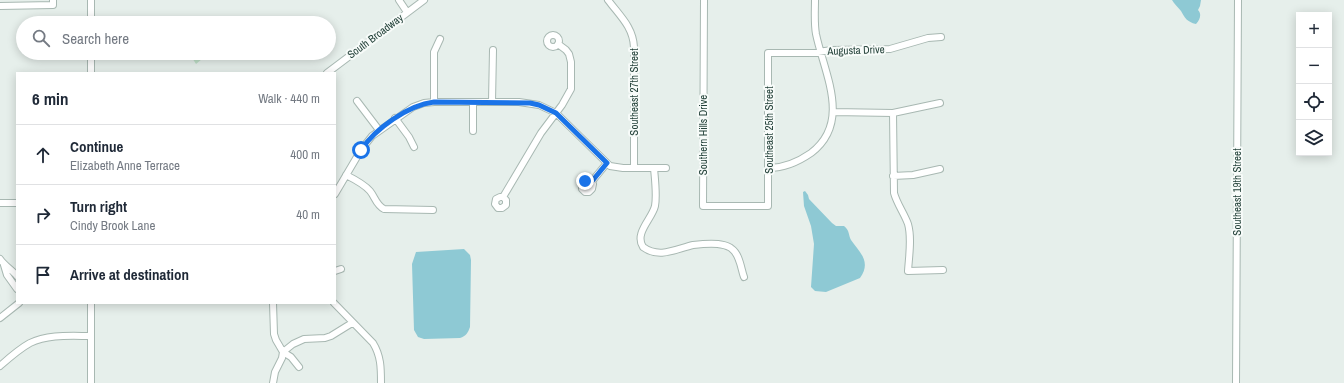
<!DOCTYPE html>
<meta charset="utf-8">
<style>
:root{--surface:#fff;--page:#f6f6f7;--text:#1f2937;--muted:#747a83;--line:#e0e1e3}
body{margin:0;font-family:"Archivo Narrow",sans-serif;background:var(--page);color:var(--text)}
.controls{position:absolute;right:12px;top:12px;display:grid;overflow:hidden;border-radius:0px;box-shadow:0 2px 10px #0003}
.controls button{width:36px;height:36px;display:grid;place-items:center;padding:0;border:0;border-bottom:1px solid var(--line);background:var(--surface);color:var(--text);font:20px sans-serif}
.stop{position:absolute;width:12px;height:12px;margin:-9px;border:3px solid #1a73e8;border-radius:50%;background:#fff}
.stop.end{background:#1a73e8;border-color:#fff;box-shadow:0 1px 4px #0008}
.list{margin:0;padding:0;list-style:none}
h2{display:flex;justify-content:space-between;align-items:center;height:52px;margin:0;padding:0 16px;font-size:17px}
h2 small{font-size:13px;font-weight:400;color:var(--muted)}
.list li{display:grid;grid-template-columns:26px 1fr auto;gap:12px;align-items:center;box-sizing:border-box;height:60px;padding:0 16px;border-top:1px solid var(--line)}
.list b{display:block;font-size:15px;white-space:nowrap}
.list p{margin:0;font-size:13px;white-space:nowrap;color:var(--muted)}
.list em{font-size:13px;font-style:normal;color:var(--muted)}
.icon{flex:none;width:22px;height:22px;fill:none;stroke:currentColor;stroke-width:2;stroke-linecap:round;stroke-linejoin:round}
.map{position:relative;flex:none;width:1344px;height:383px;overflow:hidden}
.search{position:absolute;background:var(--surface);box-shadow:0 2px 10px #0003;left:16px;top:16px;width:320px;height:44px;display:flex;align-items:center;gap:10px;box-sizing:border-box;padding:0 14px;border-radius:22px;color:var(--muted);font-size:15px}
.panel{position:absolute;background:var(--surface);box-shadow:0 2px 10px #0003;left:16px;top:72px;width:320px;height:232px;border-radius:0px}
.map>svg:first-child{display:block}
.green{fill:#bfe0c8}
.water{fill:#8ec9d4}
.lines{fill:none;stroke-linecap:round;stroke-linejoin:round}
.minor-casing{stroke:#a8b8b2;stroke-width:8}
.minor{stroke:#fff;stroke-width:6}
.route{stroke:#1a73e8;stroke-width:5}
.labels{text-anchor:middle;stroke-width:4;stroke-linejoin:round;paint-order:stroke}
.street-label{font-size:11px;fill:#24423a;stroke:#f7fbf9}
</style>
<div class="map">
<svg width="1344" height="383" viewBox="0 0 1344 383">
<rect width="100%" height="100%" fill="#e6efeb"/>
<path class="green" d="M189,53H239L237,56L223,60L202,59L196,64Z"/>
<path class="water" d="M1172,0H1201L1200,6L1198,10C1202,14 1200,20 1196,24C1187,22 1185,18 1181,11C1178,7 1174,4 1172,0Z
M805,191L808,195L809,199L832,223L836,226H844C850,231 848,234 851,240C859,252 872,261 860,278L826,292L815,291L811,287L814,244L811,226L804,206L803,192Z
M464,249L470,255L471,260L470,327C468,333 466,336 460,338L424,339L418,337L414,330L412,264L416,252Z"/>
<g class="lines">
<g class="minor-casing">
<path id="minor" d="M91,0V23
M399,0L407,12
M608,0C620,16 633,27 634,47V168
M704,0L703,206H768V53H811L832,50L890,49L928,38L941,37
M0,6L53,5V0
M547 41a6 6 0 1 1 12 0a6 6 0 1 1-12 0Z
M91,53V73
M327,73L424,0
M357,101L379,130
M434,102V52L440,39
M492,102L493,50
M833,112L893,113L940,103
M893,113L894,193C897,204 904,213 908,224C912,238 909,256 908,271L943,270
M395,118L409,137L414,147
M473,131V102
M654,168C655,180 657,195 655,206C652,219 634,233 643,247C659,259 676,249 693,245C701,244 710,243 718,244C723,245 728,245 732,249C740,255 741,269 744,277
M769,168C784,168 798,162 811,153C852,122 824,73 816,34C814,23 815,11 815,0
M346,175C354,179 364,184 370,191C375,197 376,205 384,209L433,210
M893,176L913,175L940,169
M590,182L593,184L592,189L589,192H585L582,189V184L585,181L590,182L593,180L607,163
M335,194L361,150L372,136L413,107L424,103L434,102H519L539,105L556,113L610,166L623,168H666
M503,197L506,200V205L502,208H498L495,204L496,199L500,197H503L541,133L562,105L571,89V62L569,54L566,50L558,44
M0,203H17
M0,259C5,266 12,270 17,276
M4,265L7,275L17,289
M335,271L341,269
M91,303V383
M273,303L274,334L276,340L283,352L282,358L275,372L273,383
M334,303L373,343C381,356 381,368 381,383
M0,318L19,303
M0,366C9,358 19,349 30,343C48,334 71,336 91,336
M299,367L291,357L283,352L293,344L304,339L325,338L331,336L352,323
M1236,383L1238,0"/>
</g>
<use href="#minor" class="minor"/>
</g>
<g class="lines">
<path class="route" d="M361,150C375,129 408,105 434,102L530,103L539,105L556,113L607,163L593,180L590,182L585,181"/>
</g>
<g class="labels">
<g class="street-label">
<text transform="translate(375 36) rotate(-37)" y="4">South Broadway</text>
<text transform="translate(856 50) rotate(-2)" y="4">Augusta Drive</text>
<text transform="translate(634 92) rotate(-90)" y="4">Southeast 27th Street</text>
<text transform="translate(769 130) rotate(-90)" y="4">Southeast 25th Street</text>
<text transform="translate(703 135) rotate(-90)" y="4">Southern Hills Drive</text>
<text transform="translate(1237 192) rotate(-90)" y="4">Southeast 19th Street</text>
</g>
</g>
</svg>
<div class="controls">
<button>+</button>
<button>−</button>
<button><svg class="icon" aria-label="locate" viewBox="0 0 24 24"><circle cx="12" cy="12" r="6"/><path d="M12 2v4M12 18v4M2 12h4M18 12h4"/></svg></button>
<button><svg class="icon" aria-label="layers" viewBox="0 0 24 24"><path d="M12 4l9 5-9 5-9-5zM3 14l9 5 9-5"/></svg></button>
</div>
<div class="stop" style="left:361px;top:150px"></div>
<div class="stop end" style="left:585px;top:181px"></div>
<div class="search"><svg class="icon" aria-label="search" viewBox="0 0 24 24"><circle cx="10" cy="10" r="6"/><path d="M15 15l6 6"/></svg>Search here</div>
<section class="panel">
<h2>6 min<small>Walk · 440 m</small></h2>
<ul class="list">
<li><svg class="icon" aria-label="ahead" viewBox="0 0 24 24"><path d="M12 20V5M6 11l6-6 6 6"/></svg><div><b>Continue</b><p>Elizabeth Anne Terrace</p></div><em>400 m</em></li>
<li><svg class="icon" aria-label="right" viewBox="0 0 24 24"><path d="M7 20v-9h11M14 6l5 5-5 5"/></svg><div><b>Turn right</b><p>Cindy Brook Lane</p></div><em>40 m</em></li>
<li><svg class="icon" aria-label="arrive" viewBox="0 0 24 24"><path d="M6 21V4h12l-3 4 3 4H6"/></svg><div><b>Arrive at destination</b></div></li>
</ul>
</section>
</div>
